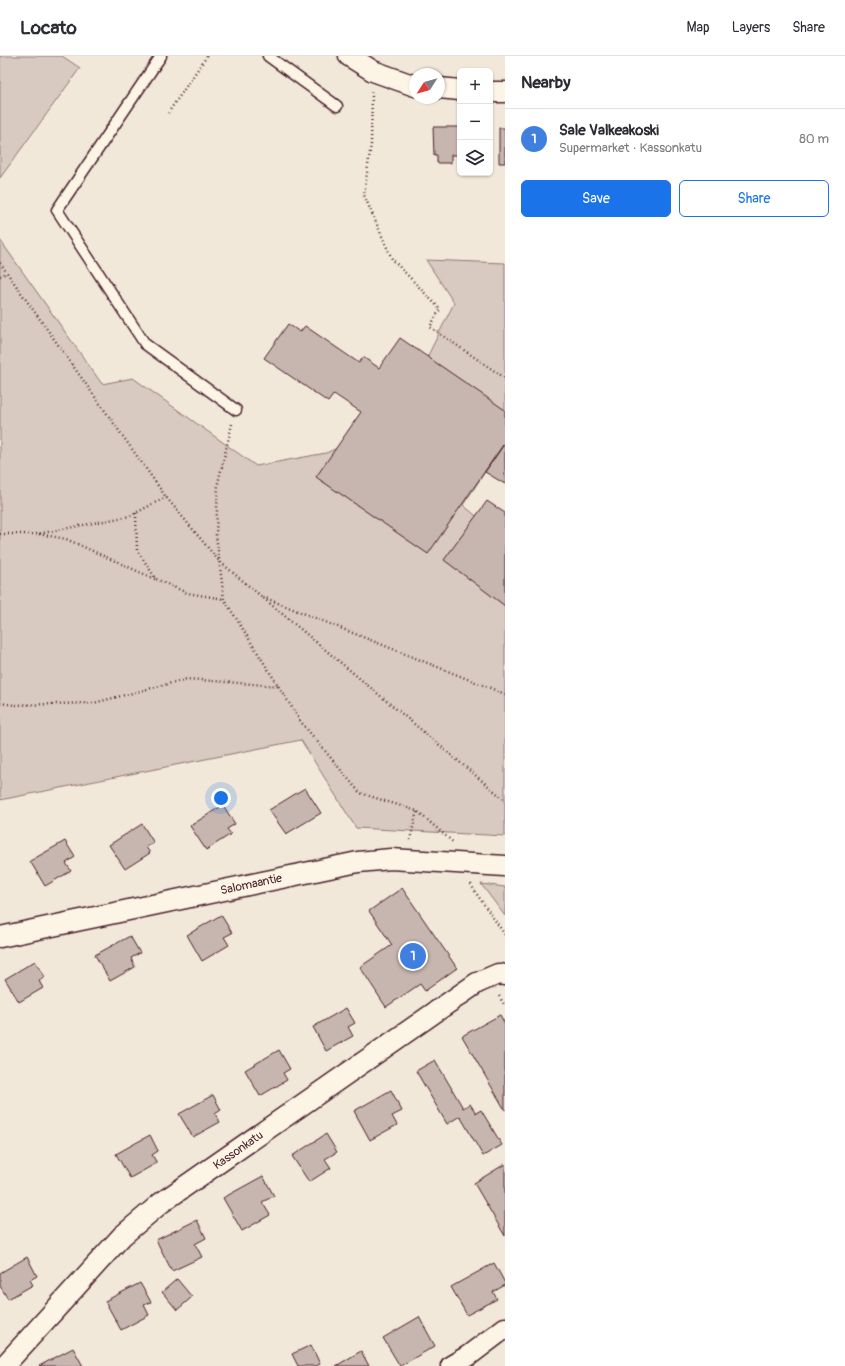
<!DOCTYPE html>
<meta charset="utf-8">
<style>
:root{--surface:#fff;--page:#f7f7f7;--text:#2b2b33;--muted:#7c7c81;--line:#e1e1e2;--accent:#1a73e8}
body{margin:0;font-family:Pangolin,sans-serif;background:var(--page);color:var(--text)}
.controls{position:absolute;right:12px;top:12px;display:grid;overflow:hidden;border-radius:6px;box-shadow:0 1px 3px #0004}
.controls button{width:36px;height:36px;display:grid;place-items:center;padding:0;border:0;border-bottom:1px solid var(--line);background:var(--surface);color:var(--text);font:20px sans-serif}
.compass{position:absolute;left:409px;top:12px;width:36px;height:36px;border-radius:50%;background:var(--surface);box-shadow:0 1px 3px #0004;rotate:234deg}
.you{position:absolute;left:221px;top:742px;width:14px;height:14px;margin:-10px;border:3px solid #fff;border-radius:50%;background:#1a73e8;box-shadow:0 0 0 6px #1a73e833}
.badge{display:grid;place-items:center;width:26px;height:26px;border-radius:50%;background:var(--accent);color:#fff;font-size:13px;font-weight:700}
.pin{position:absolute;translate:-50% -50%;border:2px solid #fff;box-shadow:0 1px 4px #0006}
.list{margin:0;padding:0;list-style:none}
h2{display:flex;justify-content:space-between;align-items:center;height:52px;margin:0;padding:0 16px;font-size:17px}
h2 small{font-size:13px;font-weight:400;color:var(--muted)}
.list li{display:grid;grid-template-columns:26px 1fr auto;gap:12px;align-items:center;box-sizing:border-box;height:60px;padding:0 16px;border-top:1px solid var(--line)}
.list b{display:block;font-size:15px;white-space:nowrap}
.list p{margin:0;font-size:13px;white-space:nowrap;color:var(--muted)}
.list em{font-size:13px;font-style:normal;color:var(--muted)}
.actions{display:flex;gap:8px;padding:12px 16px}
.actions a{flex:1;padding:9px 0;border:1px solid var(--accent);border-radius:6px;text-align:center;font-size:14px;color:var(--accent)}
.actions .main{background:var(--accent);color:#fff}
.icon{flex:none;width:22px;height:22px;fill:none;stroke:currentColor;stroke-width:2;stroke-linecap:round;stroke-linejoin:round}
.map{position:relative;flex:none;width:505px;height:1310px;overflow:hidden}
header{display:flex;align-items:center;gap:24px;box-sizing:border-box;height:56px;padding:0 20px;background:var(--surface);border-bottom:1px solid var(--line)}
header strong{font-size:19px}
nav{display:flex;gap:22px;margin-inline-start:auto;font-size:14px}
main{display:flex}
aside{flex:1;background:var(--surface)}
.map>svg:first-child{display:block}
.green{fill:#d8cac0;stroke:#917476}
.building{fill:#c7b6af;stroke:#4a1f2b}
.lines{fill:none;stroke-linecap:round;stroke-linejoin:round}
.service-casing{stroke:#4a1f2b;stroke-width:13}
.minor-casing{stroke:#4a1f2b;stroke-width:23}
.path{stroke:#4a1f2b;stroke-width:2.5;stroke-dasharray:1 3;stroke-linecap:butt}
.service{stroke:#fcf5e5;stroke-width:10}
.minor{stroke:#fcf5e5;stroke-width:20}
.labels{text-anchor:middle;stroke-width:3;stroke-linejoin:round;paint-order:stroke}
.street-label{font-size:12px;fill:#4a1f2b;stroke:#fcf5e5}
</style>
<header>
<strong>Locato</strong>
<nav><a>Map</a><a>Layers</a><a>Share</a></nav>
</header>
<main>
<div class="map">
<svg width="505" height="1310" viewBox="0 0 505 1310">
<rect width="100%" height="100%" fill="#f1e8da"/>
<filter id="ink" filterUnits="userSpaceOnUse"><feTurbulence type="fractalNoise" baseFrequency=".025" numOctaves="2"/><feDisplacementMap in="SourceGraphic" scale="8" xChannelSelector="R" yChannelSelector="G"/><feConvolveMatrix kernelMatrix="1 2 1 2 8 2 1 2 1" color-interpolation-filters="sRGB"/></filter>
<g filter="url(#ink)">
<path class="green" d="M0,0H62L80,12L0,122Z
M0,184L102,328L133,322L256,410L326,397L395,366L454,247L426,204L505,207V386L463,449L505,484V780L356,772L301,684L0,744Z
M481,828L505,831V860Z"/>
<path class="building" d="M433,71H460V99H451V107H437V99H434Z
M499,72H505V107H499Z
M288,268L300,276L305,270L359,307L363,301L379,312L400,282L505,354V386L428,498L316,421L361,356L334,338L328,346L264,302Z
M505,387V428L485,416Z
M487,445L505,457V550L444,504Z
M305,732L321,757L286,778L269,754Z
M223,749L235,768L227,773L231,778L206,794L190,770Z
M142,768L154,787L146,791L150,797L125,813L109,789Z
M65,785L75,801L66,807L71,815L45,830L30,805Z
M402,832L457,912L425,935L420,928L386,951L360,911L392,889L369,855Z
M221,859L232,877L224,881L229,889L202,905L187,879Z
M130,880L140,897L131,902L135,911L110,925L95,899Z
M35,905L45,921L39,925L43,932L19,946L5,923Z
M346,952L355,967L348,971L353,980L326,995L313,971Z
M500,959L505,968V1054L462,980Z
M279,994L290,1013L283,1017L287,1024L260,1040L245,1014Z
M435,1004L463,1052L470,1048L476,1057L481,1054L502,1089L483,1100L460,1060L447,1068L416,1015Z
M391,1034L402,1055L392,1060L397,1069L370,1084L354,1055Z
M213,1039L221,1054L215,1058L220,1066L193,1081L179,1058Z
M326,1078L337,1096L325,1103L331,1112L309,1126L292,1100Z
M150,1079L158,1095L152,1099L157,1107L130,1122L116,1098Z
M505,1108V1180L474,1127Z
M263,1120L274,1140L262,1146L270,1159L242,1175L223,1142Z
M197,1164L206,1182L195,1188L202,1201L172,1215L156,1184Z
M27,1201L37,1220L30,1224L33,1229L8,1243L0,1230V1217Z
M494,1207L505,1227V1229L493,1236L497,1243L467,1259L451,1231Z
M177,1223L192,1241L177,1254L162,1236Z
M140,1227L151,1246L144,1249L149,1259L121,1274L105,1245Z
M419,1261L435,1290L400,1310L383,1282Z
M311,1289L320,1308L316,1310H298L292,1298Z
M73,1292L83,1310H39Z
M361,1295L369,1310H336Z"/>
<g class="lines">
<g class="service-casing">
<path id="service" d="M161,0L57,154L145,288L236,354
M268,0L337,50"/>
</g>
<g class="minor-casing">
<path id="minor" d="M349,0L373,15L415,30
M439,32L460,34
M490,36H505
M0,881L358,806L391,803L505,810
M4,1310L122,1180L161,1147L477,927L498,918L505,919
M451,1310L468,1300L505,1272"/>
</g>
<path class="path" d="M372,36L371,88L364,139L392,203L440,253L430,271L505,322
M168,57L207,0
M0,207L166,441L219,505L505,744
M0,220L7,217
M232,368L218,427L216,479L224,543L301,666L360,737L417,755L454,787
M136,457L137,494L156,523L187,537L224,543
M0,478H37L130,460L166,441
M39,478L66,483L155,523
M263,541L505,638
M0,647L14,649L94,647L187,623L278,630
M410,784L417,755
M471,828L474,834L505,879
M499,940L505,950"/>
<use href="#service" class="service"/>
<use href="#minor" class="minor"/>
</g>
</g>
<g class="labels">
<g class="street-label">
<text transform="translate(251 828) rotate(-12)" y="4">Salomaantie</text>
<text transform="translate(238 1094) rotate(-35)" y="4">Kassonkatu</text>
</g>
</g>
</svg>
<div class="controls">
<button>+</button>
<button>−</button>
<button><svg class="icon" aria-label="layers" viewBox="0 0 24 24"><path d="M12 4l9 5-9 5-9-5zM3 14l9 5 9-5"/></svg></button>
</div>
<svg class="compass" viewBox="-18 -18 36 36"><path d="M0-13l5 13h-10z" fill="#e53935"/><path d="M0 13l5-13h-10z" fill="#7c7c81"/></svg>
<div class="you"></div>
<div class="pin badge" style="left:413px;top:900px;background:#3f7fe0">1</div>
</div>
<aside>
<h2>Nearby<small></small></h2>
<ul class="list">
<li><span class="badge" style="background:#3f7fe0">1</span><div><b>Sale Valkeakoski</b><p>Supermarket · Kassonkatu</p></div><em>80 m</em></li>
</ul>
<div class="actions"><a class="main">Save</a><a>Share</a></div>
</aside>
</main>
